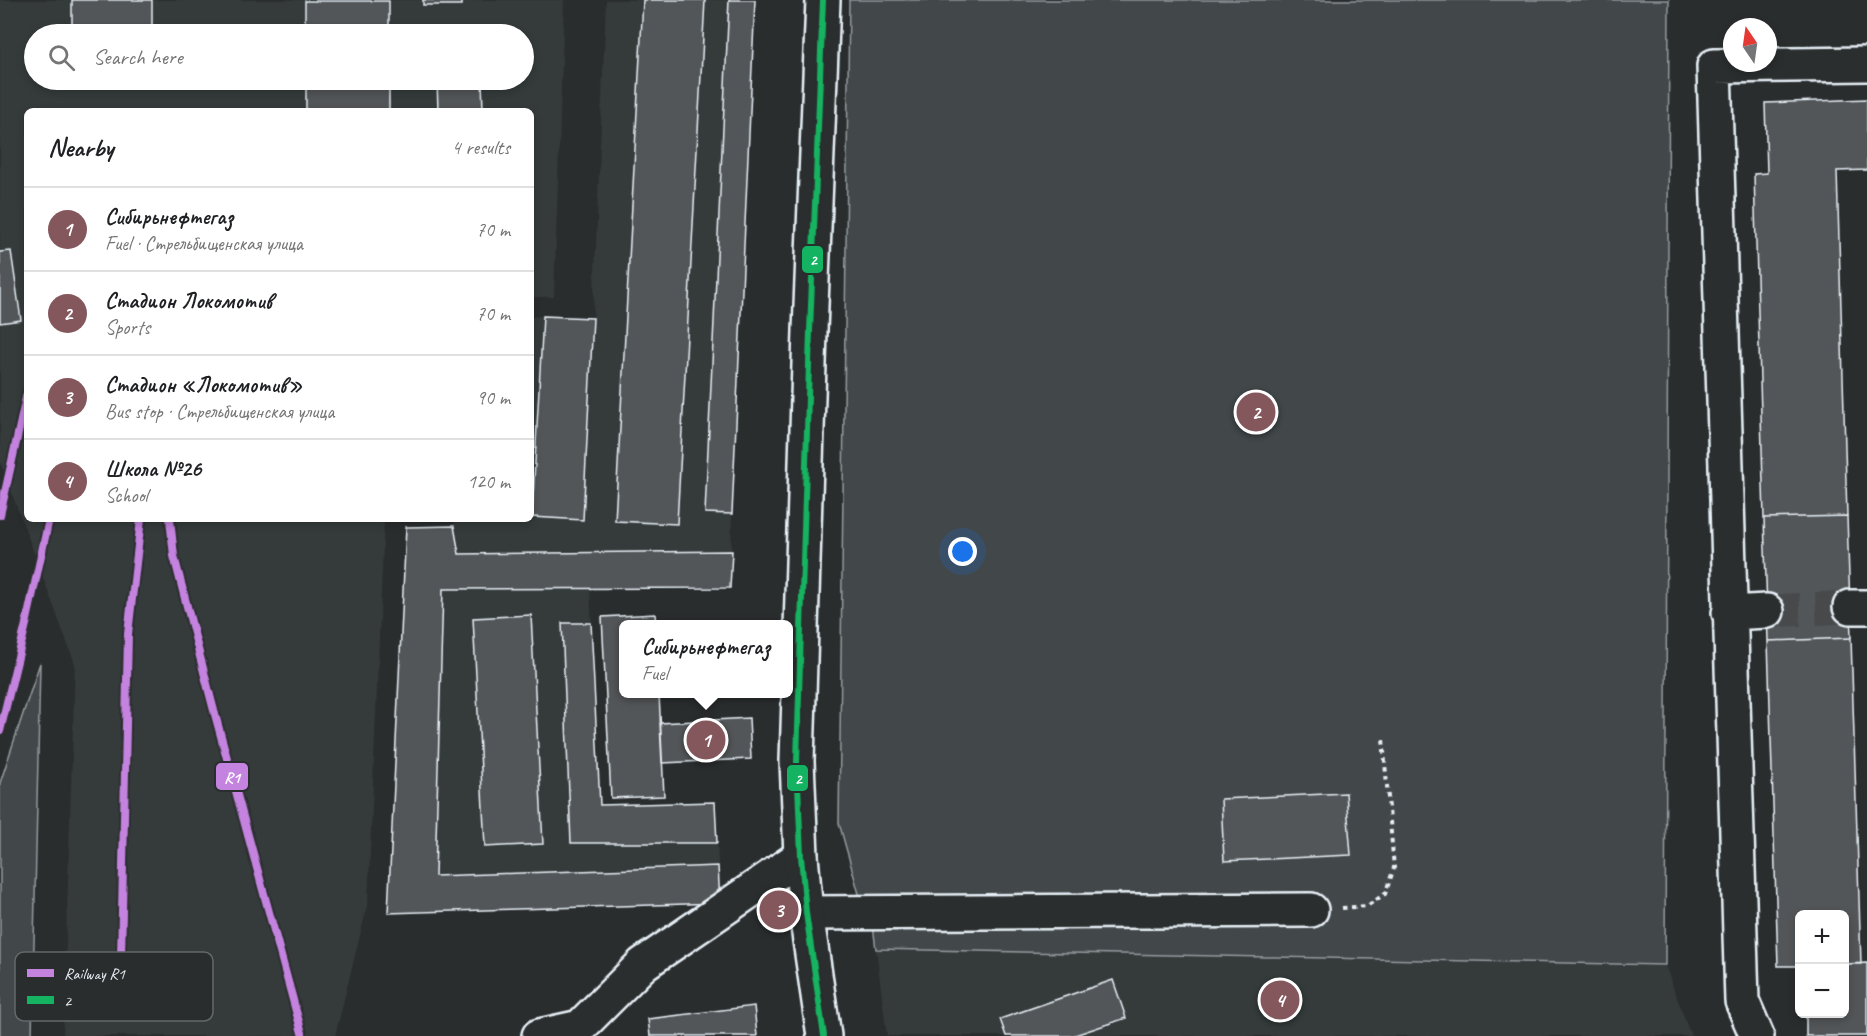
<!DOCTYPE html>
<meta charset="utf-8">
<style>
:root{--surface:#fff;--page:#f6f6f6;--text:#202124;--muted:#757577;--line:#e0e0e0;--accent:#84575d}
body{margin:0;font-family:Caveat,sans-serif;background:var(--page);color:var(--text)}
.controls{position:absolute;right:18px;bottom:18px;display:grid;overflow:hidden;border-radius:9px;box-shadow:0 3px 9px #0003}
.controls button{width:54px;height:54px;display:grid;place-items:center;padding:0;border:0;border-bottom:2px solid var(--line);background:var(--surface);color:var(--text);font:30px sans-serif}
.compass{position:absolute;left:1723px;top:18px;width:54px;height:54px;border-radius:50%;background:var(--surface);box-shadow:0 3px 9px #0003;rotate:347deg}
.you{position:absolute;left:963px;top:552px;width:21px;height:21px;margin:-15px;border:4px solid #fff;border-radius:50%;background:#1a73e8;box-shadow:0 0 0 9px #1a73e833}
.badge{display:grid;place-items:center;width:39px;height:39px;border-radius:50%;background:var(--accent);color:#fff;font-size:20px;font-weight:700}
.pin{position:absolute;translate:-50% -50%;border:3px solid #fff;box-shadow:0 2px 6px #0006}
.popup{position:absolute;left:619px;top:620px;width:174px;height:78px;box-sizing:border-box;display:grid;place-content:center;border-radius:9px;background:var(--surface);filter:drop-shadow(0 2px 4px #0005);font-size:20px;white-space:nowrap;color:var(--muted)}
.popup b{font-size:22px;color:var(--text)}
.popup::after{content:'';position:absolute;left:50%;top:100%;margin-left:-12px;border:12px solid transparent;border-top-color:var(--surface)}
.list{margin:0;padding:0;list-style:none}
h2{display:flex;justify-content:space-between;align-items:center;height:78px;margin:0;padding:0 24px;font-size:26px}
h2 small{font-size:20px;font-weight:400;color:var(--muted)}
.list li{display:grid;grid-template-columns:39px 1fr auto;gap:18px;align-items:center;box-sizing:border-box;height:84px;padding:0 24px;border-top:2px solid var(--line)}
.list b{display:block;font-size:22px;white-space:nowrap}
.list p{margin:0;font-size:20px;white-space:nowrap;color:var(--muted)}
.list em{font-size:20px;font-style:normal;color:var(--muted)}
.icon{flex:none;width:33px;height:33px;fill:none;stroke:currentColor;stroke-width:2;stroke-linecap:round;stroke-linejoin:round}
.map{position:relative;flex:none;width:1867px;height:1036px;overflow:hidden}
.search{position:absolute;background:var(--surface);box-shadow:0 3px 9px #0003;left:24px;top:24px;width:510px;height:66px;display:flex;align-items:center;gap:15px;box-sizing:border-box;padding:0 21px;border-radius:33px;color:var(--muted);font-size:22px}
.panel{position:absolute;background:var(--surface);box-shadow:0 3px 9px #0003;left:24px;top:108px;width:510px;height:414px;border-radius:9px}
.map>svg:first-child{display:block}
.built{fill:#363a3b;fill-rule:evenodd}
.green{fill:#424648;stroke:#959ca0;stroke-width:1.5}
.building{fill:#535759;stroke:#e8f1f8;stroke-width:1.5}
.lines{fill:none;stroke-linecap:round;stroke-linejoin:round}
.minor-tunnel{stroke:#464a4c;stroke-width:33;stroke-dasharray:33 16;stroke-linecap:butt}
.minor-casing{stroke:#e8f1f8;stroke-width:38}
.major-casing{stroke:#e8f1f8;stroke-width:38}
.path{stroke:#e8f1f8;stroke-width:4;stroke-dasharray:4.5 4.5;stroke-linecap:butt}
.minor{stroke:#2a2d2e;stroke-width:33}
.major{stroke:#2a2d2e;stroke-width:33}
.bus-1-casing{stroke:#2a2d2e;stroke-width:10}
.bus-1{stroke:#13b361;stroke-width:6}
.rail-1-casing{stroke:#2a2d2e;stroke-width:12}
.rail-1{stroke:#c483df;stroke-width:8}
.key{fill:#2a2d2e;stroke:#63686b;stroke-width:1.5}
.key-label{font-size:16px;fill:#e8f1f8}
.line-badge{stroke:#2a2d2e;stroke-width:2}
.badge-label{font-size:16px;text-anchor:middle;font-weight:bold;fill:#fff}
</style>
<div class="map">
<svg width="1867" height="1036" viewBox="0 0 1867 1036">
<rect width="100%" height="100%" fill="#2a2d2e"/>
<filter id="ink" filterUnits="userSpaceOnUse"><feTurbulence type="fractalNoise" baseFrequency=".0167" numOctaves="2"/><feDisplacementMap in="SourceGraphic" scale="12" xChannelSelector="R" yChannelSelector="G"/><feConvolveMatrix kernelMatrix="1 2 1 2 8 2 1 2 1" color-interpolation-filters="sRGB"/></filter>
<g filter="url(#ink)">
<path class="built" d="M0,0H564L554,297H531V111H27V519H384L368,903L335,1036H63L75,664L0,461ZM34,34H524V80H34Z
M606,0H755L732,514L730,588L590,589L600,805L715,802L720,903L388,913L406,527L454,526L455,519H531V317L543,316L593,318Z
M876,949L1665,965L1691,1036H887Z"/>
<path class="green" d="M849,0H1669L1665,965L876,949L873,926L861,901L839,823Z
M40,663L32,1036H0V783Z"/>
<path class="building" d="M72,0H152V34H72Z
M423,0H462V5H423Z
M643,0H705L677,524L615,521Z
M729,0H755L732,514L705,513Z
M305,1H389V34H305Z
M306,80H389V111H306Z
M437,80H482L483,111H438Z
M1867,99V170L1837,171L1847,516L1764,518L1754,174L1767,173L1765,103Z
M11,251L21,320L0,323V252Z
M543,316L593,318L583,520L532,517Z
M1847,516L1851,638L1768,641L1764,518Z
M454,526L459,554L732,551L730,588L443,589L435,876L718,866L720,903L388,913L406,527Z
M655,614L656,624H624V694H659L664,796L611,798L602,617Z
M531,615L543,844L485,847L473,618Z
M562,623H591L600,805L715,802L717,843H571Z
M1851,638L1861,964H1844V914H1800V966H1778L1768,641Z
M749,718L751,759L662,763L660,723Z
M1346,793L1351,855L1224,861L1221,799Z
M1867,963V1036H1806V1014H1844V964Z
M1113,980L1126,1018L1072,1036H1006L1000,1019Z
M754,1006L757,1036H650L648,1019Z"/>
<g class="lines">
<path class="minor-tunnel" d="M1767,611L1850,607"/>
<g class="minor-casing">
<path id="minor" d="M1850,607H1867
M1729,613L1767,611
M806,913L1311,910
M539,1036L580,1027L643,964L801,856
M1757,1036L1742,1001L1714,66L1867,64"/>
</g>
<g class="major-casing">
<path id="major" d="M823,0L810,331L797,761L801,856L806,913L824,1036"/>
</g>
<path class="path" d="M1342,908L1367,906L1385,894L1394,868L1383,739"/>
<use href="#minor" class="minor"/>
<use href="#major" class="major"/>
<g class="bus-1-casing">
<path id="bus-1" d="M823,0L810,331L797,761L801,856L806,913L824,1036"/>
</g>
<use href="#bus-1" class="bus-1"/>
<g class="rail-1-casing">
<path id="rail-1" d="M0,515L27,393
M170,519L174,556L213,707L302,1033
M0,731L27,620L49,519
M121,957L128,634L141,519"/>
</g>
<use href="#rail-1" class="rail-1"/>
</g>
</g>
<rect x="15" y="952" width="198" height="69" rx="9" class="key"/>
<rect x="27" y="969" width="27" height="8" fill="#c483df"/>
<rect x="27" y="996" width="27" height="8" fill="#13b361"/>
<g class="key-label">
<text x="64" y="979">Railway R1</text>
<text x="64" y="1006">2</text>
</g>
<g class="line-badge">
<rect x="801" y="245" width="23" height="29" rx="6" fill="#13b361"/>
<rect x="215" y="762" width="34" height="29" rx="6" fill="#c483df"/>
<rect x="786" y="764" width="23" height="28" rx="6" fill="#13b361"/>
</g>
<g class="badge-label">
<text x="813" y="265">2</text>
<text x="232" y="783">R1</text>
<text x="798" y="784">2</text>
</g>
</svg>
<div class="controls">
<button>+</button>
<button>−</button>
</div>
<svg class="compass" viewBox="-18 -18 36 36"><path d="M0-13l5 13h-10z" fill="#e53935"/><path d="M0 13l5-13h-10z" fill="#757577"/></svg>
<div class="you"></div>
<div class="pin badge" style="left:706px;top:740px">1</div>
<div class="popup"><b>Сибирьнефтегаз</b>Fuel</div>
<div class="pin badge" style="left:1256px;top:412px">2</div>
<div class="pin badge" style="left:779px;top:910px">3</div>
<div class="pin badge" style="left:1280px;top:1000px">4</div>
<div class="search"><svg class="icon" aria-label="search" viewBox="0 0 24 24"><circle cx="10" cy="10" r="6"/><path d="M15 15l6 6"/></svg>Search here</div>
<section class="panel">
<h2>Nearby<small>4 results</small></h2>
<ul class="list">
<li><span class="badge">1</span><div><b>Сибирьнефтегаз</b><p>Fuel · Стрельбищенская улица</p></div><em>70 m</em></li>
<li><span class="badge">2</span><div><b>Стадион Локомотив</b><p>Sports</p></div><em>70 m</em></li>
<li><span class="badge">3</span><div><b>Стадион «Локомотив»</b><p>Bus stop · Стрельбищенская улица</p></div><em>90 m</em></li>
<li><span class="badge">4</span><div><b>Школа №26</b><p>School</p></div><em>120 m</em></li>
</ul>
</section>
</div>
